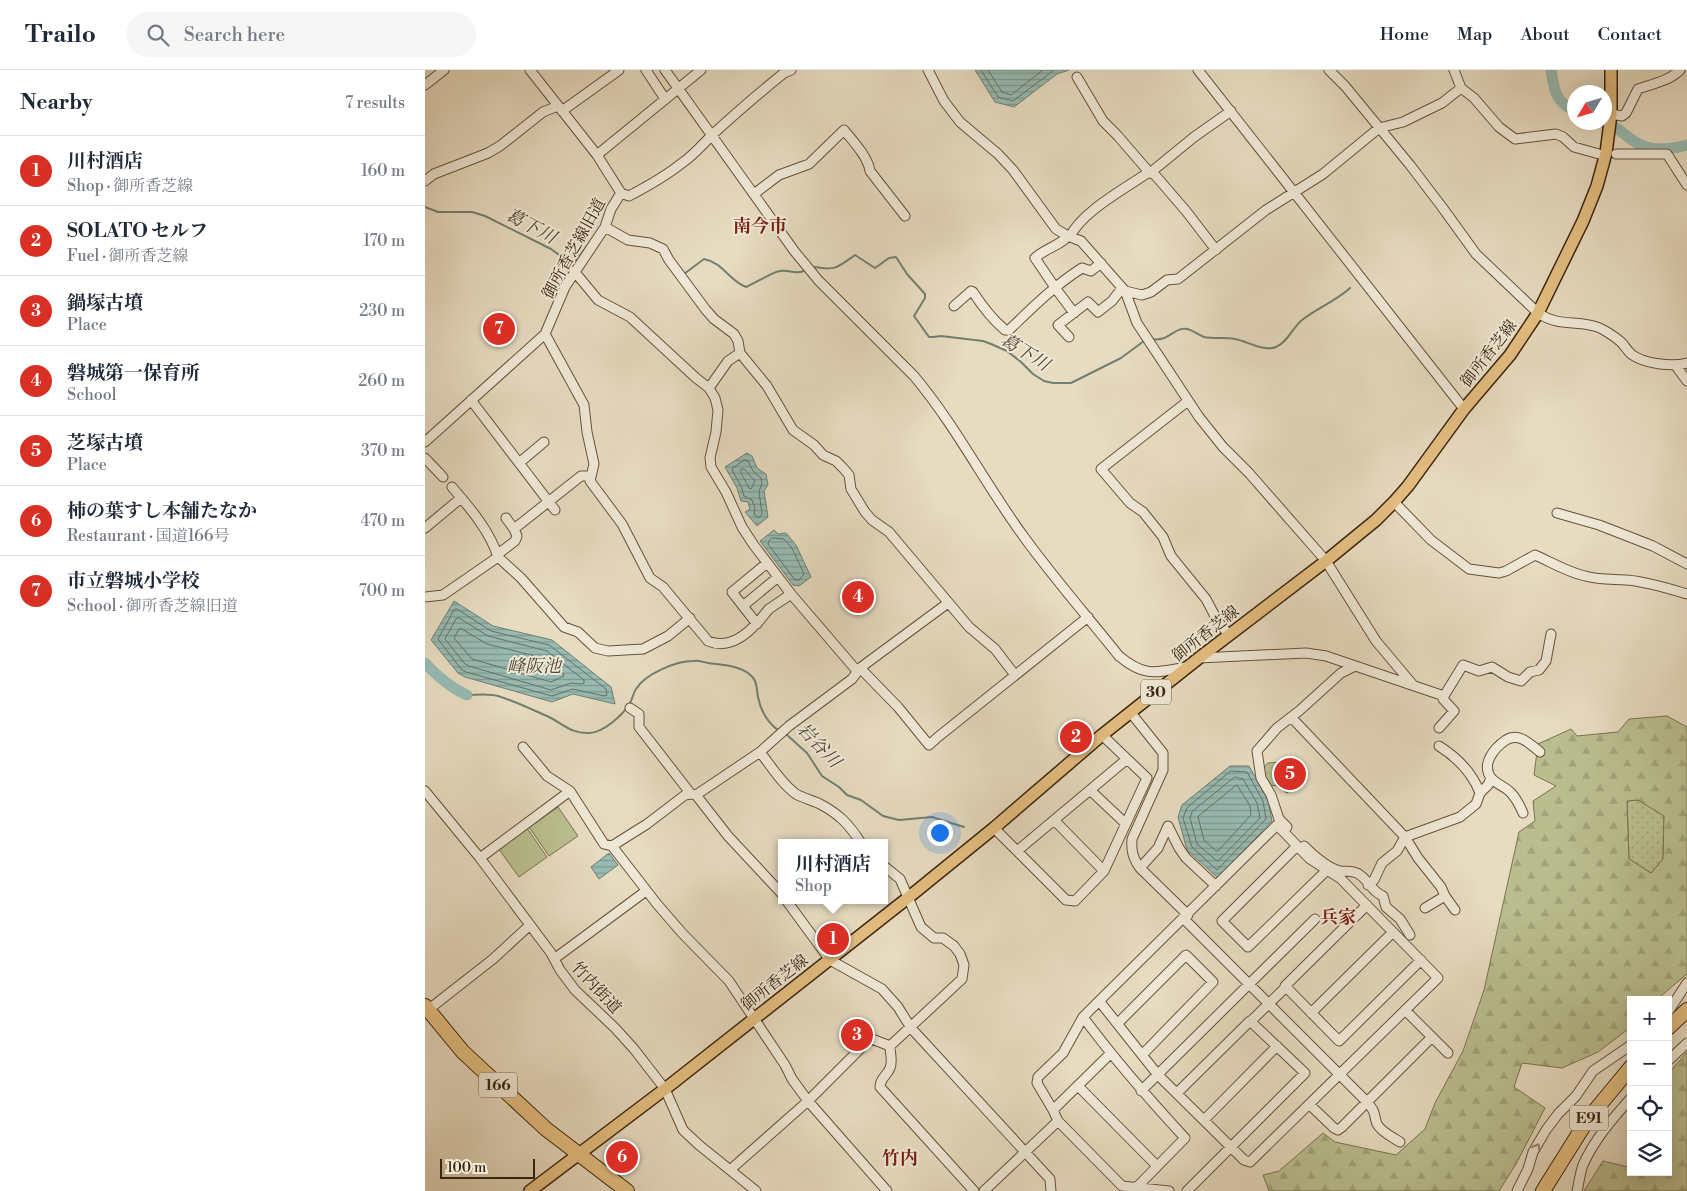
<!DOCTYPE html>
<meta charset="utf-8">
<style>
:root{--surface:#fff;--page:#f6f6f7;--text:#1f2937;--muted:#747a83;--line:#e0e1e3;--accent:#d93025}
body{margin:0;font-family:"Libre Bodoni","Noto Serif JP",serif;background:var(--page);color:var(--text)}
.controls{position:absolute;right:15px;bottom:15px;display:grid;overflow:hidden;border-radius:0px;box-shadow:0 5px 20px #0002}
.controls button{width:45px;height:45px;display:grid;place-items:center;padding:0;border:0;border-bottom:1px solid var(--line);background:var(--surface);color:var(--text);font:25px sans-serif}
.compass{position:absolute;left:1142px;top:15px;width:45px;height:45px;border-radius:50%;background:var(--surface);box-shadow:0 5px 20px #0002;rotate:232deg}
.scale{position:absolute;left:15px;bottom:12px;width:95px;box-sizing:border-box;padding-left:5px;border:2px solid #3b250f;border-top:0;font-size:14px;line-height:18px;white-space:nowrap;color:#3b250f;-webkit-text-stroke:4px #efe8d6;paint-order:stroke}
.you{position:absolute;left:514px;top:762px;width:18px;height:18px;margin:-12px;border:4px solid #fff;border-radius:50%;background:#1a73e8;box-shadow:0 0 0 8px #1a73e833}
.badge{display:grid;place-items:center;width:32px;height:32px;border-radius:50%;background:var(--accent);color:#fff;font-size:16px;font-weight:700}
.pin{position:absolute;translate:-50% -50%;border:2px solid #fff;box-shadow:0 1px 5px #0006}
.popup{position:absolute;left:353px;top:769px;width:110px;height:65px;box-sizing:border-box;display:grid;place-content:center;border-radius:0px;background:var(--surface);filter:drop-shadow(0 1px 4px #0005);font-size:16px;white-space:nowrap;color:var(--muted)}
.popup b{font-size:19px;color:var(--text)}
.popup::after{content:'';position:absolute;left:50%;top:100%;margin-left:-10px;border:10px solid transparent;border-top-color:var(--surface)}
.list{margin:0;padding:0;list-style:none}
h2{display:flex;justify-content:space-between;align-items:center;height:65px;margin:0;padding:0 20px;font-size:21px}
h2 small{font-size:16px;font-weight:400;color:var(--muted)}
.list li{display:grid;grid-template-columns:32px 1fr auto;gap:15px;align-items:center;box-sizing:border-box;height:70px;padding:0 20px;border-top:1px solid var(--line)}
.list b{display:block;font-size:19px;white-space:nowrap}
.list p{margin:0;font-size:16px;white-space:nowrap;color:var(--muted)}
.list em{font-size:16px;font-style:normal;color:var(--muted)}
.icon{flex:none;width:28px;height:28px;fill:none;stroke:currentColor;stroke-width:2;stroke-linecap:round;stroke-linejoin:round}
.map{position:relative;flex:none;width:1262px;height:1121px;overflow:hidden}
header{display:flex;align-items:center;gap:30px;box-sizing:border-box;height:70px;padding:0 25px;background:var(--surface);border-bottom:1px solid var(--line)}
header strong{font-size:24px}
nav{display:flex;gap:28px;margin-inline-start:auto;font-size:18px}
.search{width:350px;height:45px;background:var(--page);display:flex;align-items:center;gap:12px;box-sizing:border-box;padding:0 18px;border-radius:28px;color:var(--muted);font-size:19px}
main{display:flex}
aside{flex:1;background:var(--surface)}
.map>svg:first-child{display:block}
.grass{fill:url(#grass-dots);stroke:#7a724f}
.forest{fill:url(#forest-firs);stroke:#7a724f;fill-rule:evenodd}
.garden{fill:#babe8f;stroke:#7a724f}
.water{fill:url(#water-rules);stroke:#727f71}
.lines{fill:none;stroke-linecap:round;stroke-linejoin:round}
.shore{stroke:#697061;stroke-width:1}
.stream{stroke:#727f71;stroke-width:2}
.river{stroke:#97bbb3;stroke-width:11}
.minor-casing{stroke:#66523b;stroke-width:11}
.major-casing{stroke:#3b250f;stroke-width:14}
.highway-casing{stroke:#3b250f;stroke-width:16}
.minor{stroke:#efe8d6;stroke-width:9}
.major{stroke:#e4be80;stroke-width:11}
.highway{stroke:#e4be80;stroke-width:14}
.oneway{stroke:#958672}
.labels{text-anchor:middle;stroke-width:4;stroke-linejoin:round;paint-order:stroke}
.shield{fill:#efe8d6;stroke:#71604b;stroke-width:1}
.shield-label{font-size:15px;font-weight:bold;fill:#3b250f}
.street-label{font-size:16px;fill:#3b250f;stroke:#efe8d6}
.water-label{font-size:18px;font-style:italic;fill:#524a38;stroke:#efe8d6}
.neighbourhood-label{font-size:18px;font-weight:bold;fill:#7a1f14;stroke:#efe8d6}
</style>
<header>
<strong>Trailo</strong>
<div class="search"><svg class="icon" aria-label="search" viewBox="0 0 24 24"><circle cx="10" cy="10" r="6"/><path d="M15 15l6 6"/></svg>Search here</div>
<nav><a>Home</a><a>Map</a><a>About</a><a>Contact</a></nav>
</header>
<main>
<aside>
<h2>Nearby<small>7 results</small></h2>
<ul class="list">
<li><span class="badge">1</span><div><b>川村酒店</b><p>Shop · 御所香芝線</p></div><em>160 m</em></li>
<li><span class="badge">2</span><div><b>SOLATO セルフ</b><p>Fuel · 御所香芝線</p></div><em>170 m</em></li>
<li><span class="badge">3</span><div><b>鍋塚古墳</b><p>Place</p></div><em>230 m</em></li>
<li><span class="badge">4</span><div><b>磐城第一保育所</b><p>School</p></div><em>260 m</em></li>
<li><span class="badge">5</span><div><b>芝塚古墳</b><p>Place</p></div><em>370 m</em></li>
<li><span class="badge">6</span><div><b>柿の葉すし本舗たなか</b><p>Restaurant · 国道166号</p></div><em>470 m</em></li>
<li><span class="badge">7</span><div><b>市立磐城小学校</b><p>School · 御所香芝線旧道</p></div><em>700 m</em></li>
</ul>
</aside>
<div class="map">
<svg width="1262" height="1121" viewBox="0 0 1262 1121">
<defs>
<pattern id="grass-dots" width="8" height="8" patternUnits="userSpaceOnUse" patternTransform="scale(1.25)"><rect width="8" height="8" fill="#babe8f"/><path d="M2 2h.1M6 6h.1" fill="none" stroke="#a1a37a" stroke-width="1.8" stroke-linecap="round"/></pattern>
<pattern id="forest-firs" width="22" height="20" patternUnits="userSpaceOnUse" patternTransform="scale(1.25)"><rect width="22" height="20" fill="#babe8f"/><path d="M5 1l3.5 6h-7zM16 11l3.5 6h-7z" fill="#a1a37a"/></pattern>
<pattern id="water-rules" width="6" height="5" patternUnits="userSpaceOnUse" patternTransform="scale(1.25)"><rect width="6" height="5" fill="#97bbb3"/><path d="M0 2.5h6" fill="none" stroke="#7c9890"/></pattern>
</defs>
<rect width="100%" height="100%" fill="#e7dbc0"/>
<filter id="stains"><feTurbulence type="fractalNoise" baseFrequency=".004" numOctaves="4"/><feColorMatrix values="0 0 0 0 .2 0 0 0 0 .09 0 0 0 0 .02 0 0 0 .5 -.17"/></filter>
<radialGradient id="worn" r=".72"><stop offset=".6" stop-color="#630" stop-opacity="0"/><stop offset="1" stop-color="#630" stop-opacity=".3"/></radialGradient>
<path class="grass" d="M843,693C855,692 871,690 877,702L874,714L862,723L852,716L843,715L839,710L838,699Z
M1213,730L1239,745L1238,789L1226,803L1204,789L1202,731Z"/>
<path class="forest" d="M1242,646L1262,657V904L1231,930H1206V957L1173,982L1137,998L1097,993L1089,1017L1120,1038L1091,1094L1074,1121H844L838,1105L854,1101L898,1063L910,1072L971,1085L1000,1059L1010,1033L1038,981L1059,920L1094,762L1110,751L1108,731L1131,716L1109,705L1113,674L1146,659L1152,666L1193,662L1204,649ZM1213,730L1239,746L1238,789L1226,803L1204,789L1202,731Z
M1262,982V1121H1159L1178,1091L1203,1097L1206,1088V1102H1243V1004Z"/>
<path class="garden" d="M133,737L153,766L124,786L104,757Z
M102,758L122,787L94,807L73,778Z"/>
<path class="water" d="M550,0H644L632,4L589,37L570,32Z
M322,383L327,386L332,398L341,404L343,415L339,421L343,447L332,456L320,442L325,439L323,432L316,431L312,418L300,397Z
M349,460L353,464L361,463L371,475L386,507L374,516L368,515L335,471Z
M29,531L68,556L127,570L186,617L190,634L148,624L127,632L40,607L33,603L6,570Z
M805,696H824L843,730L847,751L793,808L762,780L753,747L757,735Z
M184,783L193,795L174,809L166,797Z"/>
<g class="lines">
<path class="shore" d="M556,0L573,27L588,31L629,0
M563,0L577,22L586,25L618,0
M320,390L323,391L328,401L336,408L337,414L334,421L337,444L334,448L329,444L330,438L327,430L319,426L316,416L307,400L308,398Z
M319,399L330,411L326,419L324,418L316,403V400Z
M348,468L359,469L367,478L379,504L374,510H370L343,474L344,471Z
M32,539L66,561L124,575L181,619L182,625L179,626L148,619L127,626L41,602L36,599L13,569L29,540Z
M34,548L63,566L122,581L159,610V613L157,614L146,613L126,620L44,596L40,594L20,569L31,549Z
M37,559L62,574L118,588L138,603L139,606L126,612L47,589L29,568L34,559Z
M806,701L822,702L838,731L841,749L792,800L767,777L758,748L762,738Z
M810,707L818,709L832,733L835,748L794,790L792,791L772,774L765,748L767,742Z
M812,715L825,736L826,745L794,780L791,781L779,770L773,747Z"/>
<path class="stream" d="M0,137L13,142H47L60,146L126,179L148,195L165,172
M390,197C411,201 413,197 430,185L450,198L464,188L471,187L482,204L500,224V228L489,246L504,267H508L516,266L558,271L566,274L582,281L596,292L608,304L619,311L628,313H646L696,288L719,271
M259,204L279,189C299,193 303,210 321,217C328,214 350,201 355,201C364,199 369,205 379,201
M726,269C745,272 748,257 762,259C768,260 773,265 779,267C789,269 800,267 810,269C822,271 838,282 851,277C862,273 868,257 877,250C892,238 911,231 925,218
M42,625C52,625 63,623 73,626C87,630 108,640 122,646C137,653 146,664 164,663C178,663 198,645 205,633C208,628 208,623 211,619C220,604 251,591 268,591C273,590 278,592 283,593C296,595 312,595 323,603C333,610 331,617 333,627C336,642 342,652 354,661
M361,664L382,683L397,706L414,717L422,725L436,730L458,746L474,750L507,747L539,757"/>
<path class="river" d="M1126,0C1129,19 1130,32 1150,41
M1179,52C1196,58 1198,65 1212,73C1226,82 1247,79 1262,75
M0,593C12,606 26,618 42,625"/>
<g class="minor-casing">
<path id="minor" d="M221,0L240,29
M240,0L370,182L394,211L489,306C531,356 560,414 599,467C628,507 662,546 694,586C719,607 730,603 761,597
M503,0L519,31L535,52L573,84L588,100L631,159L643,166L656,171L700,221L712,253L774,347L798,377L824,403L901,491L951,571L988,615
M773,0L1039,339
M904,0L920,16L985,95L1017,137L1051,184L1113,243C1134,257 1148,250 1169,256C1177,258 1189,266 1196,272C1199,275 1202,280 1206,284C1219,294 1247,297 1262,293
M1029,0L1036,18L1049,28L1074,57L1090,69L1131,64L1138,67L1149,77L1174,84
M652,7L678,51L692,65L724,102
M0,15L19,0
M137,41L194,0
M1186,44L1197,46L1201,43L1213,19C1227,14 1244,11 1255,0
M1191,84H1242L1262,115
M172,85L276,0
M725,103L769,67L806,41
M0,111L9,104L63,83L75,76L118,42L133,36
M196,123L204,126C223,116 241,106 257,93C269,85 278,74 288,64C311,43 334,23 359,3L366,0
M329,124L354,105L384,94L419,60C428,71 443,87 445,101L480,146
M180,157L203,170L225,173L238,179L244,190L281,240L289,249L309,264L313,271L315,283L342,316L368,360L389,375L398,385L411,391L418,398L424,405L426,419L440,442L447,450L464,462L544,557L570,579L590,605
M643,166C638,174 619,179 610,188L631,219L649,243
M645,167C656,142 701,118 724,102L730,105L761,141L791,180
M149,201L173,230L205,247L271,308L284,318L290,328L293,340L291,362L285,388L286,397L301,422L317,457L328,474L366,524L432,601
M700,221L717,225L726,222L742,210L753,209L841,140L898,104L954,58L978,52L1017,33L1036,18
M529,236L546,221L548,222C557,236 567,249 580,260H584C607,238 630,215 657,198L666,201L676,193
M120,264L159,335L162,362L169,394L165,411L197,454L225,508L238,517L283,571C302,579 318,568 331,554C336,550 339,544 344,539C351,534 359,529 366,524
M644,267L633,255L663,232L673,242L687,231L697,218
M1251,296L1262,311
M284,318L303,291L315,283
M46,330L130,440
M763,331L676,399L705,433L718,442L738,467L746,486L781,529L792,550L804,565
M0,372L120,264L140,217L180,157L186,139L196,123L172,85L105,0
M0,388L18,407
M94,393L119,372
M27,417C45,438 65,461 73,487
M969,432L1006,470L1044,499L1074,503L1081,501L1110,485C1126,492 1142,502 1160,506C1174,510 1188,509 1202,510C1223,512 1242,518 1262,524
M1132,443L1174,455L1228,476L1262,494
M0,458L36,428
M89,459L156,406H166
M73,484L90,471L92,466L89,459L81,448
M0,527L18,525L73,487L96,508L139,557L153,562L170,578L183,581L218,579L243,566L265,548
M318,536L353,507
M332,554L307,522L342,493
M774,588L881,583L901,586L1019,626L1038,595L1054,601L1067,597L1083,607L1096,611L1105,602L1114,600L1121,591L1126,564
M435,598L473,637L504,675L513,667L663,547
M205,638L214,644V657L266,724
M706,643L738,683V700L707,769C706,781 708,788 715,798L763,845
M866,647L980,767L993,788L1016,817L1020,826L1030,840
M1014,658L1029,641L1018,629L1019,626
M1014,676C1033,688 1047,702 1055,723
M98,677L122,706L145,721L179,774L187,776L232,834L257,863L304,911L360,995L367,1009L383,1031L462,1121
M335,682C346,696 357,714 371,724C378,728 386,730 393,733C413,743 424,754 436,773
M665,720L701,754
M0,721L55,788L126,883L135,900L150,920L190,958L209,979L240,1019L258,1060L274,1075L331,1121
M271,725L303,766L357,824
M1098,743C1095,736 1092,729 1086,723C1081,717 1073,715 1067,709C1055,695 1069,678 1081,670C1094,662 1105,674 1115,682
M629,750L679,801
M862,757L854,749L846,725L836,708L832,681L852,658L874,641L916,603L930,596
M569,758L641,830L650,831L679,801L722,708L677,665
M187,776L222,754L260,725L266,724L271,725L335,682L364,656L427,609L435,598L523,533
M872,776L797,851L823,877L902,800
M879,776C888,785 903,798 915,801C922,802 929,800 935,805C944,811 947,822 958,826L961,837L975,849L985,865
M592,781L702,689
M55,788L145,721
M459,796L475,809L496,857L509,868H518L529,876L535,884L539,895L537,909L465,976C465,983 468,992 465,998C462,1006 455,1008 455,1017L549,1121
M715,798L733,778L743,756L754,778L761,788L791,816
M943,815L949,810L957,793L972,781L980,767L1035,747L1051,734L1055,723L1063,715L1066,708
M361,830L405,890L457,919L473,937L486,958L625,1109L626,1121
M942,835L860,916L914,971L996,890
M1000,838L1020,826
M759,849L942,1032C952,1044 948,1043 952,1054C956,1062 969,1068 975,1072
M129,889L221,821
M675,932L733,1005L819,1090L825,1092L1013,908L916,809L885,789L852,755L658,947L638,983L613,1007L612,1013L628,1040L633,1051L697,1116L744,1121
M3,940L68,889L105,855
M980,940L1023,983
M1243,942L1262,913
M886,943L968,862
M658,947C690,990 724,1029 760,1068L711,1118
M826,951L861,917
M693,953L761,885L788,912L717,985
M1243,991L1262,973
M653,1016L732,1096
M716,1021L890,849
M752,1023L825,951L880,1003L762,1121
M885,1035L909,1058L913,1060L917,1057L1007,967
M628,1040L685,984
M779,1050L852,976
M305,1100L383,1031L442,972L447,969L465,976
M559,1121L633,1051
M1092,1121L1103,1099L1108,1082L1121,1060L1133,1044L1151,1026L1168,1001L1206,975
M1152,1121C1154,1113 1155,1103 1158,1095C1169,1070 1188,1048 1206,1028"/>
</g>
<g class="major-casing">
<path id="major" d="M105,1121L240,1019L484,827L569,758L677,665L774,588L901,491L951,450L969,432L983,416L1039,339L1085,285L1113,243L1158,151L1172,116L1181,83L1186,44V0"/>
</g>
<g class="highway-casing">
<path id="highway" d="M0,936L38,982L121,1059L202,1121
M1243,958L1262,940
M1118,1121L1163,1049L1206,997"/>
</g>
<use href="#minor" class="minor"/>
<use href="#major" class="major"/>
<use href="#highway" class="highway"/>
</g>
<defs><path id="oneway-chevron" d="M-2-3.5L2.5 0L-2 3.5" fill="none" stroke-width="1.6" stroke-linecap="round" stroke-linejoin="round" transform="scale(1.25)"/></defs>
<use class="oneway" href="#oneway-chevron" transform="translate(1112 1077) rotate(-61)"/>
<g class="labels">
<g class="shield">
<rect x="716" y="609.5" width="30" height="25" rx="4"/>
<rect x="54" y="1002.5" width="38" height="25" rx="4"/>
<rect x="1145" y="1035.5" width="38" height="25" rx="4"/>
</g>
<g class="shield-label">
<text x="731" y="627">30</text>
<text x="73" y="1020">166</text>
<text x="1164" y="1053">E91</text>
</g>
<g class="street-label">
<text transform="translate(148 178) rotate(-61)" y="6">御所香芝線旧道</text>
<text transform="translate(1063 283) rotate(-52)" y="6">御所香芝線</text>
<text transform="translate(780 563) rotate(-38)" y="6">御所香芝線</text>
<text transform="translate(349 912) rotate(-38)" y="6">御所香芝線</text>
<text transform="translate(172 917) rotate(47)" y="6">竹内街道</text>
</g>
<g class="water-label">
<text transform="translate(106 156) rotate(28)" y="6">葛下川</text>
<text transform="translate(600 282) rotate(32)" y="6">葛下川</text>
<text x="109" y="602">峰阪池</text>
<text transform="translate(394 675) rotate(46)" y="6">岩谷川</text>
</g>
<g class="neighbourhood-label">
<text x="335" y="162">南今市</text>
<text x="913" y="853">兵家</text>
<text x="475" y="1094">竹内</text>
</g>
</g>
<rect width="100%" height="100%" filter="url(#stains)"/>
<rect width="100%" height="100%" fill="url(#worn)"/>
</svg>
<div class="controls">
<button>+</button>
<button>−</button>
<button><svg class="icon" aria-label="locate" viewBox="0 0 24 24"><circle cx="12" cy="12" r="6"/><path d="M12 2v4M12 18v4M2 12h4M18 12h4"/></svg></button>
<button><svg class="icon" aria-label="layers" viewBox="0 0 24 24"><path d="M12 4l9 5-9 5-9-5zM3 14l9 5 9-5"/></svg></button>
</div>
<svg class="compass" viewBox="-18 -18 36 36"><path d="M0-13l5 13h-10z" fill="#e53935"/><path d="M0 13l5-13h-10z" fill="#747a83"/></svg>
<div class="scale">100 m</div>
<div class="you"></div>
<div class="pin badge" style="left:408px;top:869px">1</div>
<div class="popup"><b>川村酒店</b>Shop</div>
<div class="pin badge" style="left:651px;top:667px">2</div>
<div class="pin badge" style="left:432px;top:965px">3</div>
<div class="pin badge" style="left:433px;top:527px">4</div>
<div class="pin badge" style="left:865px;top:704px">5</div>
<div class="pin badge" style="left:197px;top:1087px">6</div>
<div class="pin badge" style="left:74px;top:259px">7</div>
</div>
</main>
